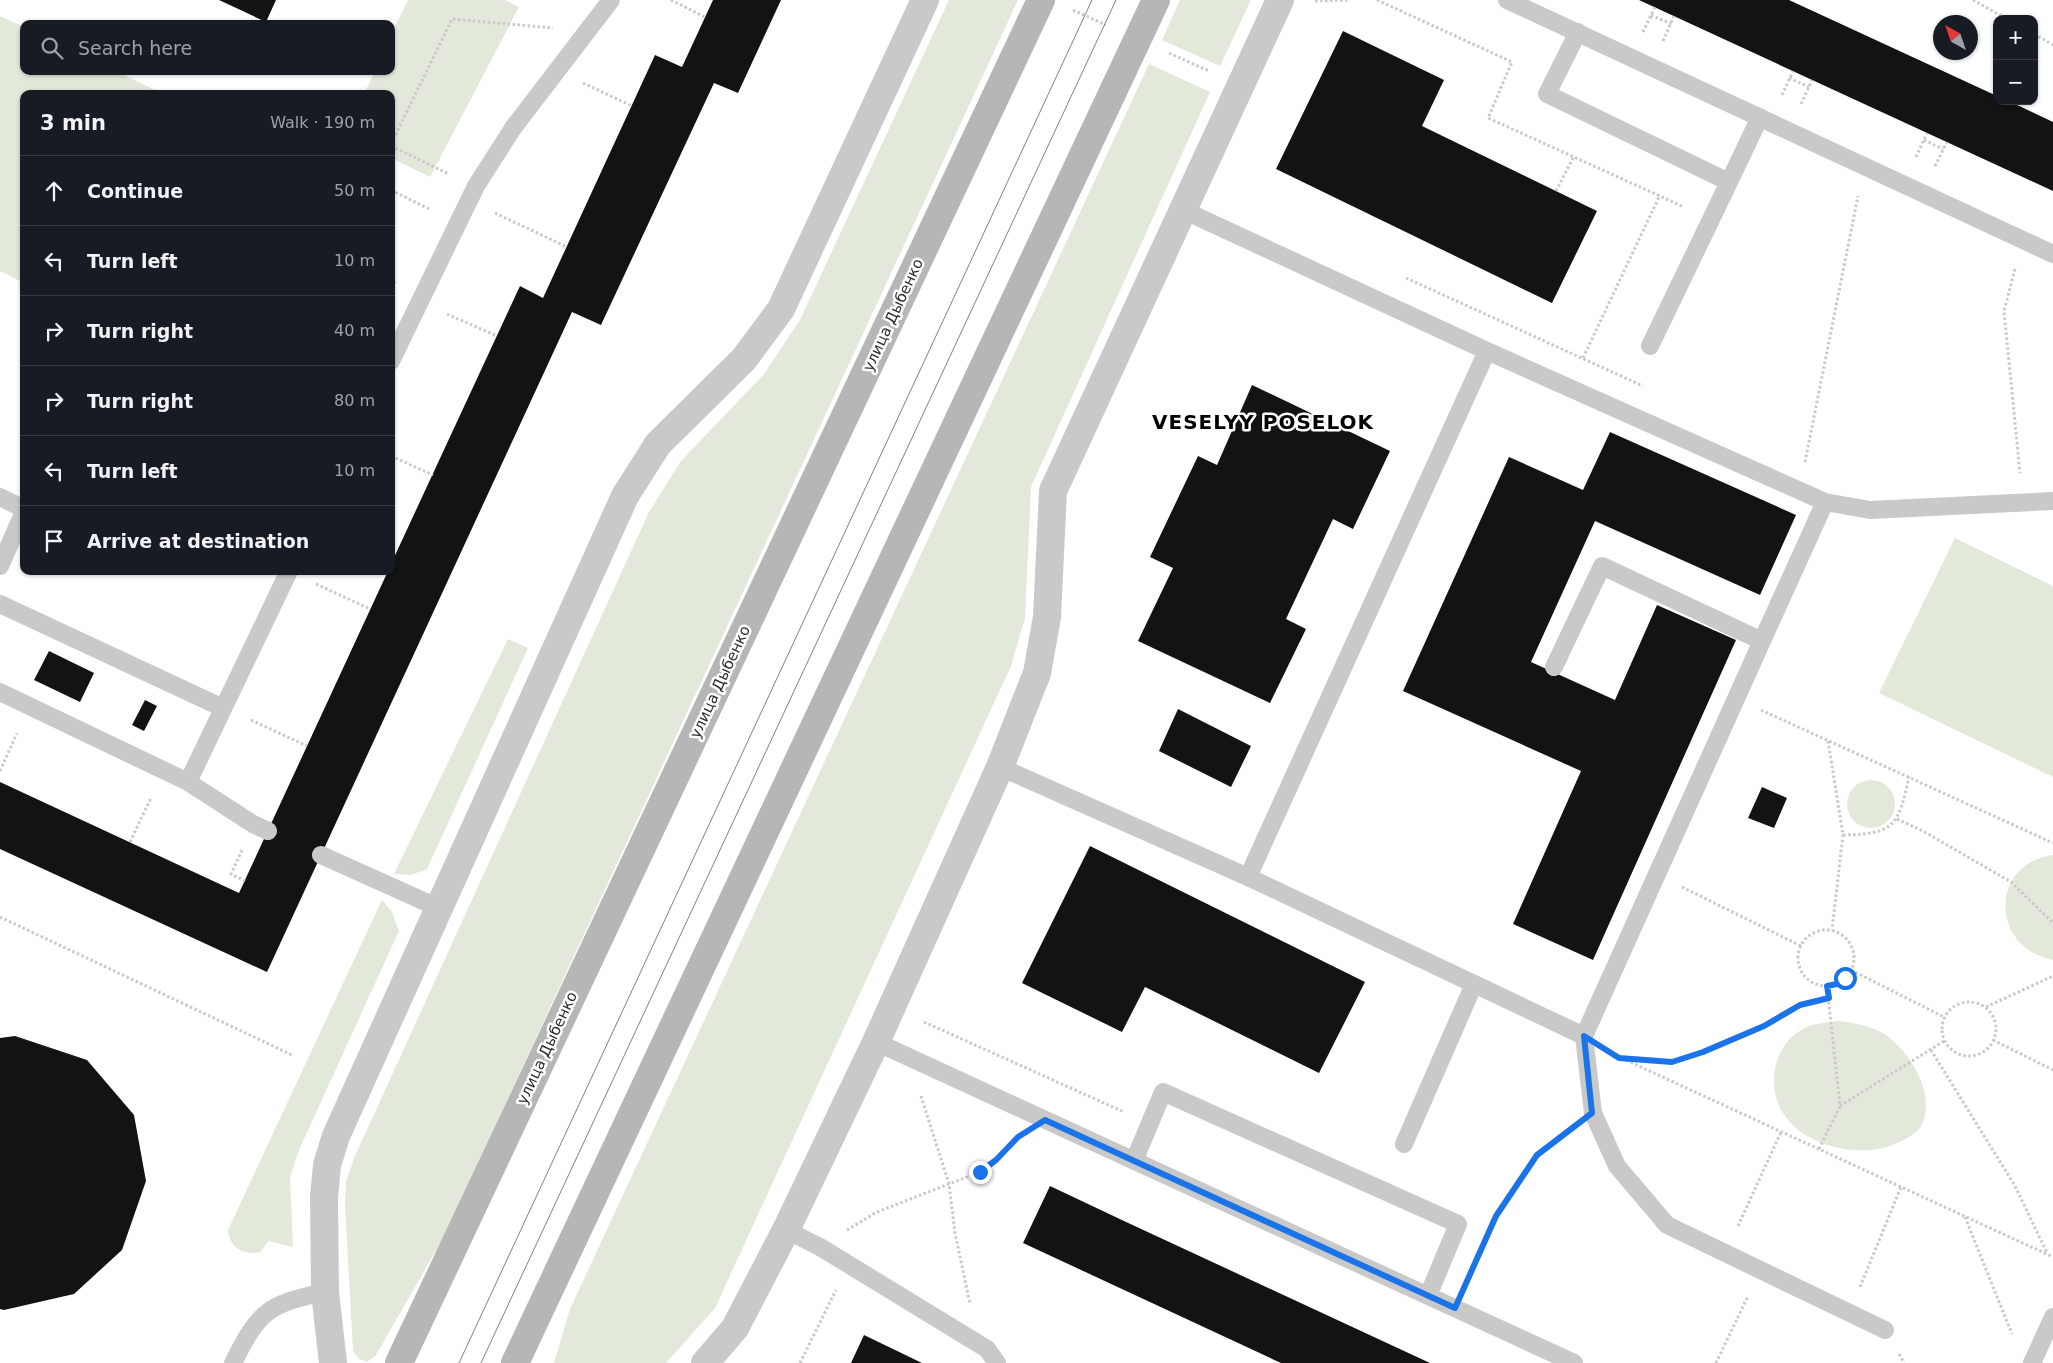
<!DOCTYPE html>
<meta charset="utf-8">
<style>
:root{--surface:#171b24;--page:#242831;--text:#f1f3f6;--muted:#9ea1a6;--line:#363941}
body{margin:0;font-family:"DejaVu Sans",sans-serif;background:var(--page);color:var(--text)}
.controls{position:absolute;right:15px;top:15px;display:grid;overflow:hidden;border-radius:10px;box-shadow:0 1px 4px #0004}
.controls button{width:45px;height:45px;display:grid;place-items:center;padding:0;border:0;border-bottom:1px solid var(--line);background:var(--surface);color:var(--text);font:25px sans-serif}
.compass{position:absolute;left:1933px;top:15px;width:45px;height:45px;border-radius:50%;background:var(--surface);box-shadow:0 1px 4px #0004;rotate:320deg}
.stop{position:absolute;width:15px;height:15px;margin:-11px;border:4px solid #1a73e8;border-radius:50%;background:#fff}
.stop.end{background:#1a73e8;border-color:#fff;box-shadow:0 1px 5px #0008}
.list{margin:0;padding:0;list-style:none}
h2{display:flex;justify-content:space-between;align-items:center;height:65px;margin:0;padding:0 20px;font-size:21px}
h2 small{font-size:16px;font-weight:400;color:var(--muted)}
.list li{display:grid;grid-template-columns:32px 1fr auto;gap:15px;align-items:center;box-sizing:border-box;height:70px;padding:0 20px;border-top:1px solid var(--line)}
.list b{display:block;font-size:19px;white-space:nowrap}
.list em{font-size:16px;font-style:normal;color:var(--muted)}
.icon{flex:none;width:28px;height:28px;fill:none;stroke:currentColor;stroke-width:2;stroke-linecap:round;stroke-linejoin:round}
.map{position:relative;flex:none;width:2053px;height:1363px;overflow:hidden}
.search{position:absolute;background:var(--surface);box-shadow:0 1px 4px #0004;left:20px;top:20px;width:375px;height:55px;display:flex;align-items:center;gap:12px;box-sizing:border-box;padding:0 18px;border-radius:10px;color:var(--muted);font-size:19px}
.panel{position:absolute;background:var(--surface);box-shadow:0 1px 4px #0004;left:20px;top:90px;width:375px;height:485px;border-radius:10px}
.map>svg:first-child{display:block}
.green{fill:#e2e9da}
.building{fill:#131313}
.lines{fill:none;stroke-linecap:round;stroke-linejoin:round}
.path{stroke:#c9c9c9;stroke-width:3;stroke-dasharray:2.5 2.5;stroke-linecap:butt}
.lane{stroke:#c9c9c9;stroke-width:18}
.street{stroke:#c9c9c9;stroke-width:28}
.secondary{stroke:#b6b6b6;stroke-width:28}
.tram{stroke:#818181;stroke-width:1}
.route{stroke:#1a73e8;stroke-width:6}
.labels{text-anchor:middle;stroke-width:5;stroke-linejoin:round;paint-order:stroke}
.street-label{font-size:15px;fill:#2c2c2c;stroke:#fff}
.district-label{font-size:20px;font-weight:bold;letter-spacing:1px;fill:#000;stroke:#fff}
</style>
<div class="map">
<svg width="2053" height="1363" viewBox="0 0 2053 1363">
<rect width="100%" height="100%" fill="#fff"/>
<path class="green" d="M408,0H505L519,7L430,177L391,158V94H364L375,71H391V35Z
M949,0H1018L443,1238L376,1355L367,1362L359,1359L353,1351L345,1204L346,1181L355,1156L649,512L681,461L764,374L800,320Z
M1180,0H1251L1220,66L1162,40Z
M0,16L24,27V71H116L163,94H24V283L0,271Z
M1149,64L1210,92L1031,487L1025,618L1011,666L715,1308L666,1363H554L570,1309Z
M1955,538L2053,586V777L1879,693Z
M508,639L528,648L427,869L411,875L394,874Z
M1847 804a24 24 0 1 1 48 0a24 24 0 1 1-48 0Z
M2053,855V960C1989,947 1990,863 2053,855Z
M382,900L392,912L399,931L299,1150L290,1177L293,1247L268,1241L261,1252C243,1255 230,1249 228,1230Z
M1839,1021C1855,1023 1872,1026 1886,1035C1910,1052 1936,1094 1922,1124C1918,1134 1904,1140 1895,1144C1860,1159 1804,1147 1783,1113C1763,1082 1777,1036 1812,1025C1821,1023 1830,1022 1839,1021Z"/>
<path class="building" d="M219,0H276L266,22Z
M713,0H781L738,93L714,83L601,325L572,312L267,972L0,849V782L239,893L388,571H391V564L520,286L543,298L655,55L682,67Z
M1639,0H1789L1997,96V101H2009L2053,122V191Z
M1343,31L1444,80L1422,126L1597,211L1552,303L1276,169Z
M1252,385L1390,451L1353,529L1333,519L1286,619L1306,629L1270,703L1138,641L1173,568L1150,557L1198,456L1217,465Z
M1610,432L1796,515L1760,595L1595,521L1531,662L1615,700L1657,605L1736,640L1593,960L1513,924L1581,771L1403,691L1509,457L1583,490Z
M49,651L94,673L80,702L34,680Z
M145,700L157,706L144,731L132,725Z
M1178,709L1251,746L1231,787L1159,751Z
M1762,787L1787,798L1774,828L1748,818Z
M1090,846L1365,982L1319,1073L1145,987L1122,1032L1022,983Z
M15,1036L87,1060L134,1115L146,1181L122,1250L74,1294L4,1310L0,1309V1038Z
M1050,1186L1124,1221L1430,1363H1281L1023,1243Z
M864,1335L922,1363H851Z"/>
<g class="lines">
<path class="path" d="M671,0L705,17
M1377,0L1512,62L1488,118L1684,207
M1973,0L2007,19
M1315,1L1349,0
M1073,10L1106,25
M1651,15L1671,24
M1643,32L1655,7
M2034,34L2053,45
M1663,41L1674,16
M1169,53L1209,71
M1789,78L1809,87
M583,83L632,106
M1782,95L1793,71
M1801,104L1812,80
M1924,140L1943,149
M391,144L452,19L553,28
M391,146L449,174
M1916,157L1927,133
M1935,166L1947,142
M391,190L431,210
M1556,191L1574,156
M495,213L567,247
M2015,269L2004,311L2020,473
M391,277L396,285
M1406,278L1643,386
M447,314L497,336
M1583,358L1660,195
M391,456L433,475
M1805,462L1858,196
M316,584L370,609
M1761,710L2053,843
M251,720L307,746
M1828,741L1843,835L1832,930
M0,771L17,733
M1897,819L1923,831L2011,882L2053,923
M1843,835C1895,834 1898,826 1909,777
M130,842L151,798
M242,850L231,874L245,881
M1682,887L1801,946
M0,917L292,1055
M1798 958a28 28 0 1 1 56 0a28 28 0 1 1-56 0Z
M1851,970L1944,1017
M1942 1029a27 27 0 1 1 54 0a27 27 0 1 1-54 0Z
M1986,1007L2053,976
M924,1022L1124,1112
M1993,1040L2053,1070
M1931,1050L2015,1186L2047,1253
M1617,1056L2053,1257
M1622,1058L1672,1062L1703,1052L1765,1026L1800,1005L1829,998
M921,1096L949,1184L955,1233L970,1304
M1840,1106L1944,1041
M1819,1149L1840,1106L1827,986
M1965,1217L2012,1334
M1738,1226L1781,1132
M847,1230L877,1212L980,1172L996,1160L1015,1139
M1487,1237L1496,1216L1537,1155L1569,1131
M1860,1287L1901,1187
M1899,1354L1904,1363
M800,1363L836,1290
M1716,1363L1748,1296"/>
<path class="lane" d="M1507,0L2053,254
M1578,32L1547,94L1729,182L1760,117
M1650,346L1729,182
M1487,351L1825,502L1762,641
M391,361L476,186L513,128L611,0
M0,497L24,509
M1825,502L1870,510L2053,501
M0,566L24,512
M0,604L223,708
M0,692L188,782L253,824L268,831
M1000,767L1248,877L1487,351L1183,210
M188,782L289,571
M321,855L439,908
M1248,877L1584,1036L1762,641L1602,566L1554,667
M1584,1036L1593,1113L1617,1166L1667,1225L1885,1330
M876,1042L1574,1363
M1404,1144L1474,984
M1134,1161L1163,1092L1458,1224L1428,1296
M786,1230L820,1247L987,1349L997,1363
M233,1363C259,1311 268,1304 325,1292
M2032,1363L2053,1317"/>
<path class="street" d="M333,1363L325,1292L324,1197L327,1165L336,1136L625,496L658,444L744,359L781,309L925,0
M705,1363L735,1328L786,1230L876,1042L1000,767L1037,673L1047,617L1053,491L1280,0"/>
<path class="secondary" d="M399,1363L1041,0
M515,1363L1156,0"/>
<path class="tram" d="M459,1363L1092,0
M481,1363L1116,0"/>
</g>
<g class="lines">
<path class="route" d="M980,1172L996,1160L1018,1137L1045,1120L1455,1308L1496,1216L1537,1155L1592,1113L1584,1036L1619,1058L1672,1062L1703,1052L1764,1026L1800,1005L1829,998L1827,986L1837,984L1845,978"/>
</g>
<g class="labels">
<g class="street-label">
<text transform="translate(893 315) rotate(-65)" y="5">улица Дыбенко</text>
<text transform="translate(720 682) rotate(-65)" y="5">улица Дыбенко</text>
<text transform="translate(547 1048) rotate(-65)" y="5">улица Дыбенко</text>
</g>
<g class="district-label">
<text x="1263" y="429">VESELYY POSELOK</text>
</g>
</g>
</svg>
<div class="controls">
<button>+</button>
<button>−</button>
</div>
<svg class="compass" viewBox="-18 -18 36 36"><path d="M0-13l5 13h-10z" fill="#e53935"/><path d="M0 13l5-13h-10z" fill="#9ea1a6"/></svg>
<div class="stop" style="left:1845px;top:978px"></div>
<div class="stop end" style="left:980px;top:1172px"></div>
<div class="search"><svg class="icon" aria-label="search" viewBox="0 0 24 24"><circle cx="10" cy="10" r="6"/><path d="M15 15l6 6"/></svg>Search here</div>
<section class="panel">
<h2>3 min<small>Walk · 190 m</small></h2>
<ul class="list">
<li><svg class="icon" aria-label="ahead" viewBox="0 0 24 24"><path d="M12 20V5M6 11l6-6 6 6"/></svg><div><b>Continue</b></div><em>50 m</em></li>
<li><svg class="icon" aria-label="left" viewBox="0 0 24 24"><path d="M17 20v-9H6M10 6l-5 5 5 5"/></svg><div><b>Turn left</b></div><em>10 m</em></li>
<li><svg class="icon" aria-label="right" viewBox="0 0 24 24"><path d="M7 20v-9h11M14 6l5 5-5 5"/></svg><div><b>Turn right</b></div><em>40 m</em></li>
<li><svg class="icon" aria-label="right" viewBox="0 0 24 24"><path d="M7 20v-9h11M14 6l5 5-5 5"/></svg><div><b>Turn right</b></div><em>80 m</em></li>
<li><svg class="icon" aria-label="left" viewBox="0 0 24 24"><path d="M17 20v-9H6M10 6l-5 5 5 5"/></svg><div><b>Turn left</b></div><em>10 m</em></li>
<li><svg class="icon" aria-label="arrive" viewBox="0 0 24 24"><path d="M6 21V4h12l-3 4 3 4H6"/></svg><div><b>Arrive at destination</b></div></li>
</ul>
</section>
</div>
